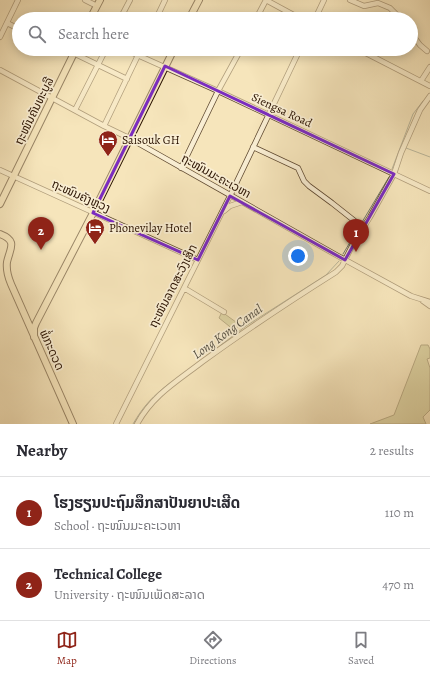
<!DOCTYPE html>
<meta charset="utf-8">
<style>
:root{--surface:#fff;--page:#f2f2f3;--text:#2b2b33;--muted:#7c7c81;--line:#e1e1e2;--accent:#8f2418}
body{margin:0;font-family:Alegreya,"Noto Sans Lao",serif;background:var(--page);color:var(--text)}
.you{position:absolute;left:298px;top:256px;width:14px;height:14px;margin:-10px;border:3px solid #fff;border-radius:50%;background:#1a73e8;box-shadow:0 0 0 6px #1a73e833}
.badge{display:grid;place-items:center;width:26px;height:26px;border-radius:50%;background:var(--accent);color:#fff;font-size:13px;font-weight:700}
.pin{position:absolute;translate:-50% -33px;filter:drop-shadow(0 1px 2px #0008)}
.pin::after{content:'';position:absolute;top:21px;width:14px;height:12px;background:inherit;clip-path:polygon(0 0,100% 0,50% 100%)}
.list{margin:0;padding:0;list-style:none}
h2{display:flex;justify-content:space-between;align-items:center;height:52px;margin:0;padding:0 16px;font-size:17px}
h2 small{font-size:13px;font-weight:400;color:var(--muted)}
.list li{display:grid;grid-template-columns:26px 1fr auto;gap:12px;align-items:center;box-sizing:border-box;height:72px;padding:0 16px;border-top:1px solid var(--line)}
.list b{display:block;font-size:15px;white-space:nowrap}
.list p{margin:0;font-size:13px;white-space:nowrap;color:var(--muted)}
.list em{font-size:13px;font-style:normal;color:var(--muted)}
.icon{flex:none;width:22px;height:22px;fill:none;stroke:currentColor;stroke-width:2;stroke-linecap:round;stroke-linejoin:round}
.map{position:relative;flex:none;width:430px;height:424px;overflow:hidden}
.search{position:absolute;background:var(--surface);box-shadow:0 2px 10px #0003;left:12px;right:12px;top:12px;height:44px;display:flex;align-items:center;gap:10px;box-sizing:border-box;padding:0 14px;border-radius:22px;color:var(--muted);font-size:15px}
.sheet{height:196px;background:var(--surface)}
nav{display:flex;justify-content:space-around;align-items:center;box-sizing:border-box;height:56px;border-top:1px solid var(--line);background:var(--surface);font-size:11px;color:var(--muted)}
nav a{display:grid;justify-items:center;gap:2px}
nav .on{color:var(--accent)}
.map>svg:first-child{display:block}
.green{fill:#c4c28b;stroke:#776a46}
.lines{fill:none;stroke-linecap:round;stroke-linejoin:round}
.stream{stroke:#70796f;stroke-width:1}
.minor-casing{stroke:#5d472f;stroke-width:6}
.major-casing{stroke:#2a1200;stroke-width:8}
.minor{stroke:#f9eed3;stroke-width:4.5}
.major{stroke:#f6e5bb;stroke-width:6}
.marked{fill:none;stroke:#7b2cbf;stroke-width:3;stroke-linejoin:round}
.labels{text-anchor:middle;stroke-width:3.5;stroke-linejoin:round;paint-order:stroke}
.street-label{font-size:12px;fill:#2a1200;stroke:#f9eed3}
.poi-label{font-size:12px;fill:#2a1200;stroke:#f9eed3;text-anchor:start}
.water-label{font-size:13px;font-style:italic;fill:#534e41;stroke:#f9eed3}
</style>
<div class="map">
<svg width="430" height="424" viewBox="0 0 430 424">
<rect width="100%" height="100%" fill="#f6e5bb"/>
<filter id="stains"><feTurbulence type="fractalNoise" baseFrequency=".005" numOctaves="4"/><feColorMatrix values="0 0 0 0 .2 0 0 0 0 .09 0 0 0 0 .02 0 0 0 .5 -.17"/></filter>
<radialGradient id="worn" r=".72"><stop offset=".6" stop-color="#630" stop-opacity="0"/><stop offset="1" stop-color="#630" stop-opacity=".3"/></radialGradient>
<path class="green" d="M222,312L240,325L234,330L219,318Z
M421,345H428L430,349V358L427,359L430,368V410L423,417L426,424H370L394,415Z"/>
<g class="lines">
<path class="stream" d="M406,148L430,157
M392,169L413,114L423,101
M343,254L389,177
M205,357L246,326L326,275L339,261
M133,424C144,405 153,396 170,383"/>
<g class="minor-casing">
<path id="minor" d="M85,0L97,6
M266,0L301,19
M350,0L364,6L378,3L390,8L401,19
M120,19L130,0
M156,19L165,0
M256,19L266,0
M315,19L324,0
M7,23L19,29
M411,33L420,45L427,51
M0,37L18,0
M65,49L127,79
M124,49L218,91L430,191
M358,49L430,86
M0,70L104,126L129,138L338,256L411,296L430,302
M421,81L430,67
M75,110L106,49
M104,126L141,49
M253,147L298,168L304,181L309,186L332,203L356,222
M181,168L218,91L241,49
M0,170L198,260
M224,211L230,206L242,202
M184,288L224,312
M423,301L430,306
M116,424L230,196L300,49
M137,424C153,395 176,382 202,362C246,330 290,301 336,272L342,266L353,244L370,217L394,174L401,153L420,110L430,96"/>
</g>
<g class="major-casing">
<path id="major" d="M90,19L100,0
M189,19L199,0
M0,204L76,49
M0,234C18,241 10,248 7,262C6,270 8,277 11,284L73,424
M34,337V328L36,323L93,213L174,49"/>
</g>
<use href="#minor" class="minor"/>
<use href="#major" class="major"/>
</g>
<path d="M0 0H430V424H0ZM165,66L394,174L345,260L230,196L198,260L93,213Z" fill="#f6e5bb" fill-opacity=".55" fill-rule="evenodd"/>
<path class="marked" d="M165,66L394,174L345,260L230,196L198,260L93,213Z"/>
<defs>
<g id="hotel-pin" transform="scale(1)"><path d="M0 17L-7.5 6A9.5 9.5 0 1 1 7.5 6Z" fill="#8f2418" stroke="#f9eed3"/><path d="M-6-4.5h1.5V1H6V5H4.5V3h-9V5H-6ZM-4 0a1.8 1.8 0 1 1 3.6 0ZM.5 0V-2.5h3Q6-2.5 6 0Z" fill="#fff"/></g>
</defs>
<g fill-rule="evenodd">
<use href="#hotel-pin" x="108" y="140"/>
<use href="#hotel-pin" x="95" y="228"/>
</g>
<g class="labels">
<g class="street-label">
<text transform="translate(282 110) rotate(25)" y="4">Siengsa Road</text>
<text transform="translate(34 111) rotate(-64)" y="4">ຖະໜົນຄັນທະບູລີ</text>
<text transform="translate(216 176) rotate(29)" y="4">ຖະໜົນມະຄະເວຫາ</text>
<text transform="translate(81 196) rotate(24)" y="4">ຖະໜົນຄັງຫຼວງ</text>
<text transform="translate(173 286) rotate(-63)" y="4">ຖະໜົນລາດສະວົງເສິກ</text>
<text transform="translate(52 350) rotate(66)" y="4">ພໍ່ກະດວດ</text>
</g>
<g class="poi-label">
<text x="122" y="144">Saisouk GH</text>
<text x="109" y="232">Phonevilay Hotel</text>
</g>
<g class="water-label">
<text transform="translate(227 331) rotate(-36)" y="5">Long Kong Canal</text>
</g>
</g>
<rect width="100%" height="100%" filter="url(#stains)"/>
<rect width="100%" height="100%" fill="url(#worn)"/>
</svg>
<div class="you"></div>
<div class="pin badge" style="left:356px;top:252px">1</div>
<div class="pin badge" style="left:41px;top:250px">2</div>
<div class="search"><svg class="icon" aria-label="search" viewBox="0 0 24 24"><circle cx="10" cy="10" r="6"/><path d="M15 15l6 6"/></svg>Search here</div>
</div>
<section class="sheet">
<h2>Nearby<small>2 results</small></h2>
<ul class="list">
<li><span class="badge">1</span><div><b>ໂຮງຮຽນປະຖົມສຶກສາປັນຍາປະເສີດ</b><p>School · ຖະໜົນມະຄະເວຫາ</p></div><em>110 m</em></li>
<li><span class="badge">2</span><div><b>Technical College</b><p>University · ຖະໜົນເພັດສະລາດ</p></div><em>470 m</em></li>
</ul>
</section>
<nav>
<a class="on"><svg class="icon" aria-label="map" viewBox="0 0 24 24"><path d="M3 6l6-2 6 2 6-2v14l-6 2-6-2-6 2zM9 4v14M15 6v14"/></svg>Map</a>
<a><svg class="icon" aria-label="directions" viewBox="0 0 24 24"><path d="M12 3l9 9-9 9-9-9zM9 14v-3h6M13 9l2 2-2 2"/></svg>Directions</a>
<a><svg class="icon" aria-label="saved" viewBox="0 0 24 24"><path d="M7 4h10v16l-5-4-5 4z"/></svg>Saved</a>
</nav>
